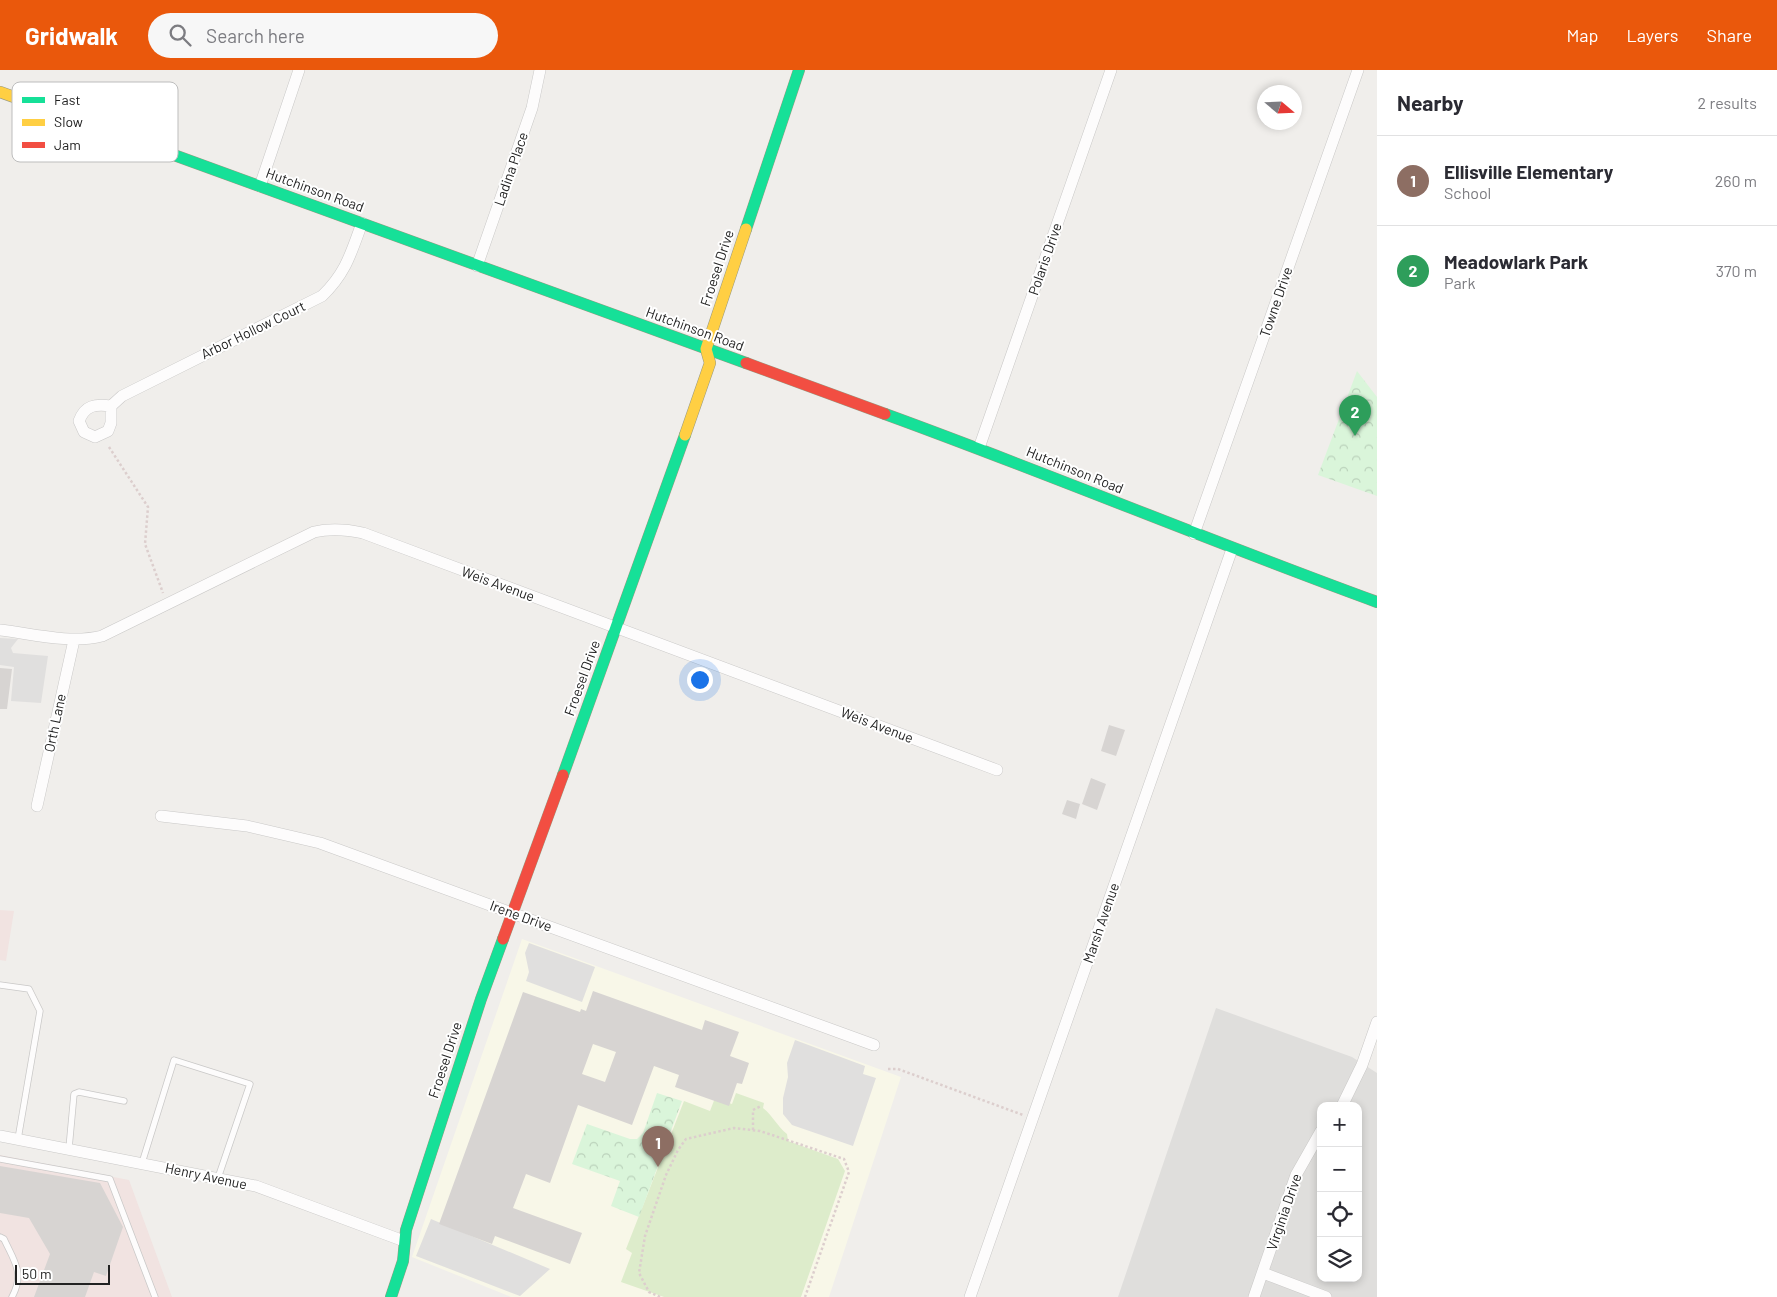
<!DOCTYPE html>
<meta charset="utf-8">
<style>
:root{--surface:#fff;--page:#f7f7f7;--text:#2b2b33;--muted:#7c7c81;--line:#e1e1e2;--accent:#ea580c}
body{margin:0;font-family:Barlow,sans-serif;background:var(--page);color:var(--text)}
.controls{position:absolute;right:15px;bottom:15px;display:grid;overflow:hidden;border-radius:10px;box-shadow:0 2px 8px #0003}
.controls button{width:45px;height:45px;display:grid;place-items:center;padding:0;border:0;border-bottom:1px solid var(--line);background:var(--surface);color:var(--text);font:25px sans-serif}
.compass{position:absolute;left:1257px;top:15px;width:45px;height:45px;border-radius:50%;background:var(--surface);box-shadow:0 2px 8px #0003;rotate:109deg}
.scale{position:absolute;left:15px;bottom:12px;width:95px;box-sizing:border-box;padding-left:5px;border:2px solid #222;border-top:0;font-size:14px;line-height:18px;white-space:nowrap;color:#222;-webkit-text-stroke:4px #fff;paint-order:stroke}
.you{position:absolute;left:699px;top:609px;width:18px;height:18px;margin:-12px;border:4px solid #fff;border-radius:50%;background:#1a73e8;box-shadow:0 0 0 8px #1a73e833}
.badge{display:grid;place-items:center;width:32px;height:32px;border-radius:50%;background:var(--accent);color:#fff;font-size:16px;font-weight:700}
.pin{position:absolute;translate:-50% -41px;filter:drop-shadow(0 1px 2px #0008)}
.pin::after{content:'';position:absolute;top:26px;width:18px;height:15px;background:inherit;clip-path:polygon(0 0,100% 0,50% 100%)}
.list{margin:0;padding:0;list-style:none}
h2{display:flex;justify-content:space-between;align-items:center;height:65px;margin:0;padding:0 20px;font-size:21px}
h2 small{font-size:16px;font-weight:400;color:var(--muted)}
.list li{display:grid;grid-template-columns:32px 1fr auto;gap:15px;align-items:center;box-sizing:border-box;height:90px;padding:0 20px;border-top:1px solid var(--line)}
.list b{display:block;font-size:19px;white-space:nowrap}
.list p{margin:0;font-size:16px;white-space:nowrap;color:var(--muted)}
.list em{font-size:16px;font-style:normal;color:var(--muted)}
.icon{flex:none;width:28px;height:28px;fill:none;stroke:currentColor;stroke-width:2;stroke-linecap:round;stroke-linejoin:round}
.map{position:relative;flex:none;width:1377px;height:1227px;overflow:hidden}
header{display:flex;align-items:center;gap:30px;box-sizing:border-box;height:70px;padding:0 25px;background:var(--accent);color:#fff}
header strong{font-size:24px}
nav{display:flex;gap:28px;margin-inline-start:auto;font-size:18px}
.search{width:350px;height:45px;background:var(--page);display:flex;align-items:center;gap:12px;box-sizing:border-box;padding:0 18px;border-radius:28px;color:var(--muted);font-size:19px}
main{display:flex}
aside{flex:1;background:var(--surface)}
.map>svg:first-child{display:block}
.residential{fill:#dfdedc;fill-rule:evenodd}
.commercial{fill:#f1e3e1}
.education{fill:#f8f7e8}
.grass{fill:#ddeccb}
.park{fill:url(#park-crowns)}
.parking{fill:#e0dfde}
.building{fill:#d7d4d2;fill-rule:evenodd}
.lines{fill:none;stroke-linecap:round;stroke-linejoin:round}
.lane-casing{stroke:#c9c8c7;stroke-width:7}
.street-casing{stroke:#c9c8c7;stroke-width:12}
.fast-casing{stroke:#999a82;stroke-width:12}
.slow-casing{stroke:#999a82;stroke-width:12}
.jam-casing{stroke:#999a82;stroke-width:12}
.path{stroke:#dccecd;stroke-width:2.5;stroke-dasharray:2.5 2.5;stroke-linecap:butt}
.lane{stroke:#fdfcfc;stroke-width:5.5}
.street{stroke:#fdfcfc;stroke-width:11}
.fast{stroke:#16e098;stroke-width:11}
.slow{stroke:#ffcf43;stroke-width:11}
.jam{stroke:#f24e42;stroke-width:11}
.labels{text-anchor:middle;stroke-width:4;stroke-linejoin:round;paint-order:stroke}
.street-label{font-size:14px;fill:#222;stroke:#fff}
.key{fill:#fff;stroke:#bdbdbd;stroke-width:1}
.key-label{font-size:14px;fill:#222}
</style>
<header>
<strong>Gridwalk</strong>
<div class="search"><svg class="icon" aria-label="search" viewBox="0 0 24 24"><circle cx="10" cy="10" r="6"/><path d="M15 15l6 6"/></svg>Search here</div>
<nav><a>Map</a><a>Layers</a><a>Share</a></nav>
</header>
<main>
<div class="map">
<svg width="1377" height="1227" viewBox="0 0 1377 1227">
<defs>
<pattern id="park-crowns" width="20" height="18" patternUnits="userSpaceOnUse" patternTransform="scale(1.25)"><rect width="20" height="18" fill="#daf5da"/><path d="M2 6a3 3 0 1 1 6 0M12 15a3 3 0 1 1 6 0" fill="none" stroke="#bbd2bb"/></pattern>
</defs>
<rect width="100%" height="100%" fill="#f0eeeb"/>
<path class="residential" d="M1216,938L1352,987L1377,1003V1227H1118ZM1321,1036H1358V1208H1321Z"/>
<path class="commercial" d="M0,840L14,841L6,891L0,890Z
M0,1085L129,1110L172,1227H0Z"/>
<path class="education" d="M522,869L901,1007L829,1227H511L412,1187Z"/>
<path class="grass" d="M736,1023L764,1033L763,1038C773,1046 777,1056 787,1064L788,1071L838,1089L845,1101L801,1227H664L621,1212L632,1183L626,1179L684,1031L710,1041L715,1028L732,1034Z"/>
<path class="park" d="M1357,301L1377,327V426L1318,405Z
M657,1023L682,1031L639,1147L611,1136L620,1111L572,1094L587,1054L630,1069H637L643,1063Z"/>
<path class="parking" d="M0,568L18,569L11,578L13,583L48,586L41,633L11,631L14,597L0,595Z
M529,873L595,897L582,932L526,911L529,902L525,883Z
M795,970L865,996L863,1004L876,1008L853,1076L792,1055L783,1044V1028L788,1007L787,993Z
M431,1149L550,1199L520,1226L416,1186Z"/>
<path class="building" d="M0,598L12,599L7,639H0Z
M1109,655L1125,660L1116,686L1101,681Z
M1091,708L1106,714L1097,740L1082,734Z
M1067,730L1080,734L1076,749L1062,744Z
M593,921L702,960L705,950L739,962L730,986L749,993L742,1014L737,1013L729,1036L675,1017L679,1005L654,996L632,1055L578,1035L550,1113L526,1104L513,1138L582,1163L570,1194L495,1166L492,1174L439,1154L523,922L580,942L581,939L586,941ZM593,974L616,982L605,1012L582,1004Z
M0,1096L100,1113L123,1157L106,1206L94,1202L85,1227H34L50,1184L29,1148L0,1143Z"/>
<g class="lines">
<g class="lane-casing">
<path id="lane" d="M0,915L29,919L40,941L18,1069
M69,1078L74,1024L79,1022L124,1031
M0,1089L110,1109L155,1227
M142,1093L174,990L250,1014L218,1108
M0,1167L4,1169C14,1191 25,1203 12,1227"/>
</g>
<g class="street-casing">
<path id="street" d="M260,116L299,0
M477,196L532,38L540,0
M111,336C95,334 85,335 79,351L84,362L95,367L108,361L111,353V336L122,326L322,226C346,203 351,183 362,153
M979,378L1111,0
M1194,464L1358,0
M0,560C33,564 70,574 102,566L314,462C331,458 345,459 363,463L997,700
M37,736L74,570
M161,746L247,756L320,773L874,975
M1342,1036L1362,995L1377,952
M0,1066L256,1116L404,1171
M1263,1203L1326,1227
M970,1227L1232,479
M1254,1227L1296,1105L1321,1061"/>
</g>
<g class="fast-casing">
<path id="fast" d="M141,73L746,293
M746,159L799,0
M885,344C1050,404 1212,472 1377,532
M563,705L685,365
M391,1227L403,1191L406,1160L481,929L503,869"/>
</g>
<g class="slow-casing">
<path id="slow" d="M0,22L141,73
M685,365L710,293L706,279L746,159"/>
</g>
<g class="jam-casing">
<path id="jam" d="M746,293L885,344
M503,869L563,705"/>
</g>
<path class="path" d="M109,377L148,437L145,474L163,523
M888,999H898L1023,1045
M753,1060V1040L761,1036
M660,1227L649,1222L639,1203L645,1166L666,1105L678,1080L686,1069L734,1058L760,1061L844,1089L849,1102L805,1227"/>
<use href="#lane" class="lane"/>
<use href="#street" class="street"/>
<use href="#fast" class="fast"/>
<use href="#slow" class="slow"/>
<use href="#jam" class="jam"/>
</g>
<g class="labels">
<g class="street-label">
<text transform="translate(511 99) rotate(-71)" y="5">Ladina Place</text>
<text transform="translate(315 120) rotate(20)" y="5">Hutchinson Road</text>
<text transform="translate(1045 189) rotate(-71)" y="5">Polaris Drive</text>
<text transform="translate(717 198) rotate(-72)" y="5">Froesel Drive</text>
<text transform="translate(1276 232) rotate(-71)" y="5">Towne Drive</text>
<text transform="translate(695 259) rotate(20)" y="5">Hutchinson Road</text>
<text transform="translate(253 260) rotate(-26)" y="5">Arbor Hollow Court</text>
<text transform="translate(1075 400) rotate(22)" y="5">Hutchinson Road</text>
<text transform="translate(498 514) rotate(20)" y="5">Weis Avenue</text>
<text transform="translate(582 608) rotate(-70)" y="5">Froesel Drive</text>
<text transform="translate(55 653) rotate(-78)" y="5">Orth Lane</text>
<text transform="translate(877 655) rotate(21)" y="5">Weis Avenue</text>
<text transform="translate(521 846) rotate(20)" y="5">Irene Drive</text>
<text transform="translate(1101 853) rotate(-71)" y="5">Marsh Avenue</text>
<text transform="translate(445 990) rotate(-72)" y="5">Froesel Drive</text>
<text transform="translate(206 1106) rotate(12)" y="5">Henry Avenue</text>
<text transform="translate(1284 1142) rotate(-71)" y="5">Virginia Drive</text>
</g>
</g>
<rect x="12" y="12" width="166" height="80" rx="8" class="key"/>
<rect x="22" y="27" width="23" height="6" fill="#16e098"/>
<rect x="22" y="49" width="23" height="7" fill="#ffcf43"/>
<rect x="22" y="72" width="23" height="6" fill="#f24e42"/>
<g class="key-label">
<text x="54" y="35">Fast</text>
<text x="54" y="57">Slow</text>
<text x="54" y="80">Jam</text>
</g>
</svg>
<div class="controls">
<button>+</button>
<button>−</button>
<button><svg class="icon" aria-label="locate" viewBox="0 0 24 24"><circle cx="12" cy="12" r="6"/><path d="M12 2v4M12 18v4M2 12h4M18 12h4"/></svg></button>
<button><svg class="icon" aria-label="layers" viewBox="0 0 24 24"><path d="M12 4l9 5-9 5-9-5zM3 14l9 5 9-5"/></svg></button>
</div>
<svg class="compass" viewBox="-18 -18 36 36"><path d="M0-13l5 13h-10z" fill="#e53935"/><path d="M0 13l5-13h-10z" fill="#7c7c81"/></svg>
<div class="scale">50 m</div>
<div class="you"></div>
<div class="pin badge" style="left:658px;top:1097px;background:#8d6e63">1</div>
<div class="pin badge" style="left:1355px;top:366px;background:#2e9e5b">2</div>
</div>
<aside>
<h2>Nearby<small>2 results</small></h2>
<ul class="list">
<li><span class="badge" style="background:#8d6e63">1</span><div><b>Ellisville Elementary</b><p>School</p></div><em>260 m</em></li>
<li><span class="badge" style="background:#2e9e5b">2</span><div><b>Meadowlark Park</b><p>Park</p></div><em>370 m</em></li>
</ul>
</aside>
</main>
